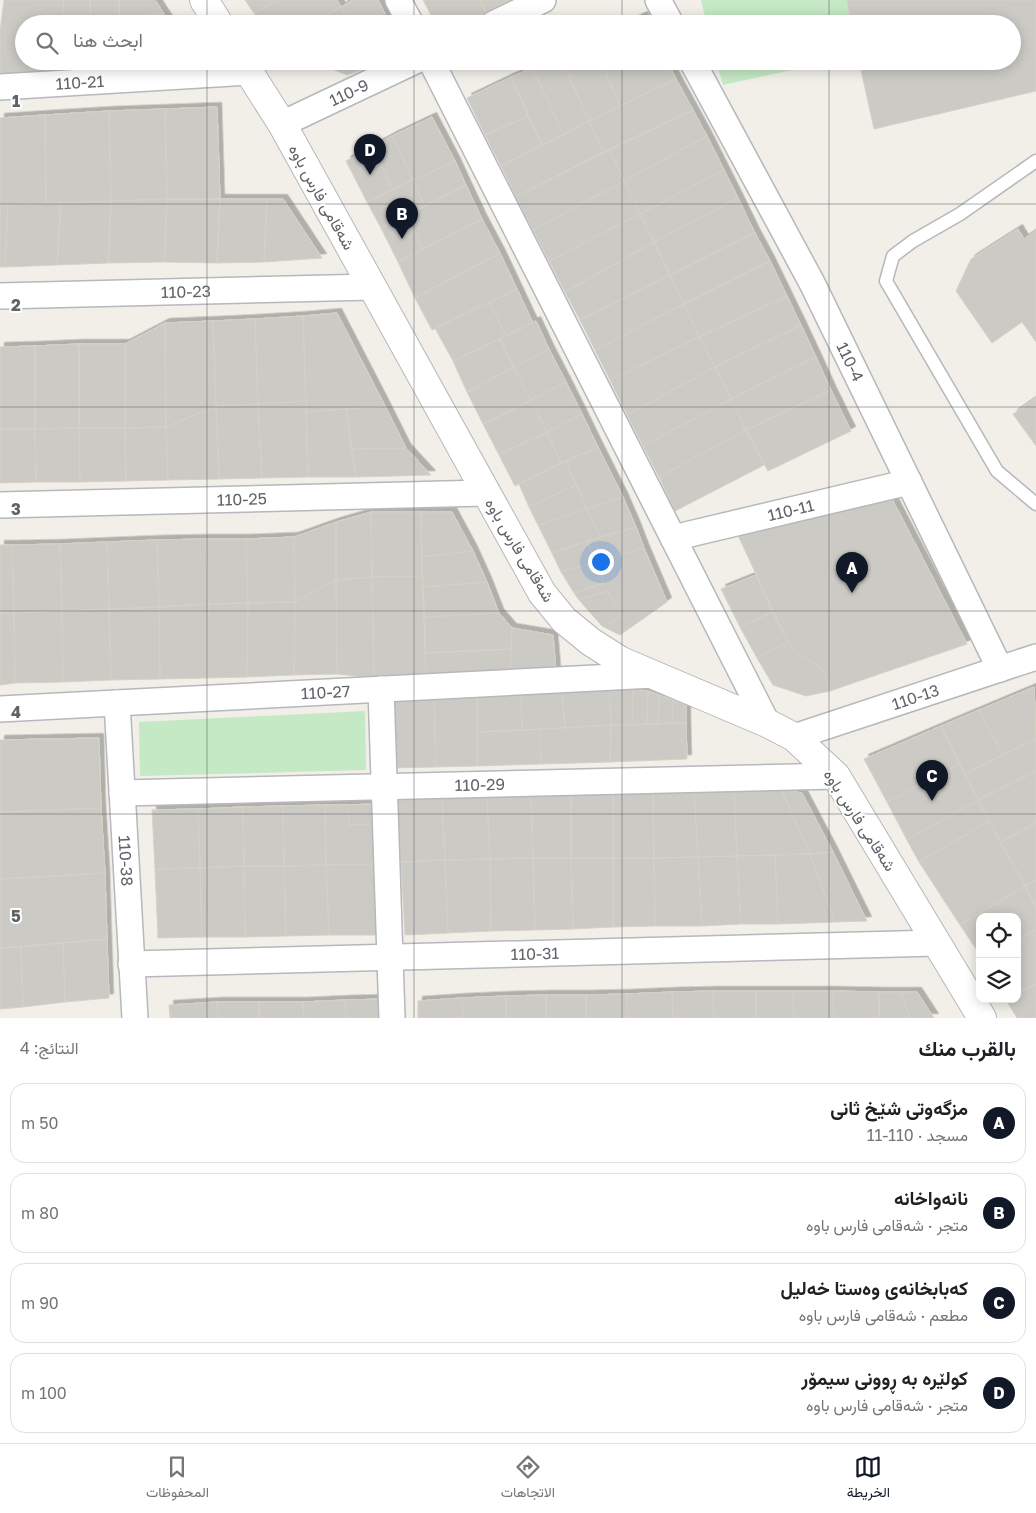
<!DOCTYPE html>
<html lang="ar">
<meta charset="utf-8">
<style>
:root{--surface:#fff;--page:#f2f2f2;--text:#202124;--muted:#757577;--line:#e0e0e0;--accent:#111827}
body{margin:0;font-family:"Golos Text",Vazirmatn,sans-serif;background:var(--page);color:var(--text);direction:rtl}
.controls{position:absolute;right:15px;bottom:15px;display:grid;overflow:hidden;border-radius:10px;box-shadow:0 2px 12px #0003}
.controls button{width:45px;height:45px;display:grid;place-items:center;padding:0;border:0;border-bottom:1px solid var(--line);background:var(--surface);color:var(--text);font:25px sans-serif}
.you{position:absolute;left:600px;top:561px;width:18px;height:18px;margin:-12px;border:4px solid #fff;border-radius:50%;background:#1a73e8;box-shadow:0 0 0 8px #1a73e833}
.badge{display:grid;place-items:center;width:32px;height:32px;border-radius:50%;background:var(--accent);color:#fff;font-size:16px;font-weight:700}
.pin{position:absolute;translate:-50% -41px;filter:drop-shadow(0 1px 2px #0008)}
.pin::after{content:'';position:absolute;top:26px;width:18px;height:15px;background:inherit;clip-path:polygon(0 0,100% 0,50% 100%)}
.list{margin:0;padding:0;list-style:none}
h2{display:flex;justify-content:space-between;align-items:center;height:65px;margin:0;padding:0 20px;font-size:21px}
h2 small{font-size:16px;font-weight:400;color:var(--muted)}
.list li{display:grid;grid-template-columns:32px 1fr auto;gap:15px;align-items:center;box-sizing:border-box;height:80px;margin:0 10px 10px;padding:0 10px;border:1px solid var(--line);border-radius:15px}
.list b{display:block;font-size:19px;white-space:nowrap}
.list p{margin:0;font-size:16px;white-space:nowrap;color:var(--muted)}
.list em{font-size:16px;font-style:normal;color:var(--muted)}
.icon{flex:none;width:28px;height:28px;fill:none;stroke:currentColor;stroke-width:2;stroke-linecap:round;stroke-linejoin:round}
.map{position:relative;flex:none;width:1036px;height:1018px;overflow:hidden;direction:ltr}
.search{position:absolute;background:var(--surface);box-shadow:0 2px 12px #0003;left:15px;right:15px;top:15px;height:55px;display:flex;align-items:center;gap:12px;box-sizing:border-box;padding:0 18px;border-radius:28px;color:var(--muted);font-size:19px}
.sheet{height:425px;background:var(--surface)}
nav{display:flex;justify-content:space-around;align-items:center;box-sizing:border-box;height:70px;border-top:1px solid var(--line);background:var(--surface);font-size:14px;color:var(--muted)}
nav a{display:grid;justify-items:center;gap:2px}
nav .on{color:var(--accent)}
.map>svg:first-child{display:block}
.green{fill:#c5e8c5}
.building{fill:#cccac5;stroke:#d6d1c6;filter:url(#shadow)}
.lines{fill:none;stroke-linecap:round;stroke-linejoin:round}
.service-casing{stroke:#b5b8bc;stroke-width:15}
.minor-casing{stroke:#b5b8bc;stroke-width:28}
.tertiary-casing{stroke:#b5b8bc;stroke-width:30}
.service{stroke:#fff;stroke-width:12}
.minor{stroke:#fff;stroke-width:25}
.tertiary{stroke:#fff;stroke-width:28}
.grid{fill:none;stroke:#5f6368;stroke-width:1;stroke-opacity:0.55}
.labels{text-anchor:middle;stroke-width:4;stroke-linejoin:round;paint-order:stroke}
.street-label{font-size:16px;fill:#5f6368;stroke:#fff}
.grid-label{font-size:16px;text-anchor:middle;font-weight:bold;fill:#5f6368;stroke:#fff;stroke-width:4;stroke-linejoin:round;paint-order:stroke}
</style>
<div class="map">
<svg width="1036" height="1018" viewBox="0 0 1036 1018">
<defs>
<filter id="shadow"><feDropShadow dx="4.5" dy="-4.5" stdDeviation="0" flood-color="#0004"/></filter>
</defs>
<rect width="100%" height="100%" fill="#f1efe8"/>
<path class="green" d="M701,0H847L851,24H707Z
M716,61H832L723,85Z
M365,711L366,770L140,776L139,722Z"/>
<path class="building" d="M4,0H64L61,24H24V61H58L56,76H0V31Z
M64,0H90L91,24H61Z
M90,0H119L120,24H91Z
M119,0H155L164,14L119,15Z
M245,0H277L254,13Z
M277,0H337L341,7L308,24H261L254,13Z
M353,0H378L390,24H350L341,7Z
M423,0H480L486,12L465,24H436Z
M480,0H510L486,12Z
M847,0H1036V91L874,129L859,61H1012V24H851Z
M341,7L350,24H308Z
M164,14L171,24H120L119,15Z
M643,16L647,24H625Z
M58,61H92L93,75L56,76Z
M92,61H121V74L93,75Z
M121,61H196L202,70L121,74Z
M312,61H370L373,66L347,75Z
M546,61H562L589,121L564,135L532,68Z
M562,61H601L620,106L589,121Z
M601,61H667L676,79L620,106Z
M532,68L564,135L542,145L511,77Z
M511,77L528,116L485,135L467,98Z
M676,79L693,110L603,152L589,121Z
M217,107L220,199H167L165,109Z
M165,109L167,199L111,201L109,111Z
M693,110L707,136L624,181L610,150Z
M109,111L111,201L46,203L45,115Z
M45,115L46,203L0,205V118Z
M528,116L542,145L501,166L485,135Z
M432,117L455,161L413,180L392,136Z
M589,121L603,152L516,197L501,166Z
M392,136L413,180L393,189L372,147Z
M707,136L724,170L640,214L624,181Z
M372,147L393,189L367,202L346,161Z
M610,150L624,181L533,230L516,197Z
M455,161L466,185L425,206L413,180Z
M724,170L738,198L654,242L640,214Z
M413,180L425,206L381,228L367,202Z
M624,181L640,214L549,261L533,230Z
M466,185L482,219L423,249L406,216Z
M738,198L755,233L670,275L654,242Z
M167,199L164,262L108,263L111,201Z
M167,199H220L217,263L164,262Z
M220,199H267L264,262L217,263Z
M267,199H283L322,258L264,262Z
M111,201L108,263L57,265L61,203Z
M61,203L57,265L5,267L8,205Z
M0,205H8L5,267H0Z
M640,214L654,242L565,292L549,261Z
M406,216L423,249L398,262L381,228Z
M482,219L500,253L415,298L398,262Z
M1018,229L1024,239L1036,231V342L1022,322L992,343L956,291L971,259Z
M755,233L770,261L684,304L670,275Z
M654,242L670,275L580,320L565,292Z
M500,253L517,289L432,330L415,298Z
M770,261L787,296L699,337L684,304Z
M670,275L684,304L595,350L580,320Z
M517,289L533,323L506,336L490,302Z
M787,296L801,325L715,367L699,337Z
M490,302L506,336L453,361L435,328Z
M684,304L699,337L610,380L595,350Z
M337,313L385,406L306,412L303,316Z
M303,316L306,401L258,404L255,319Z
M255,319L258,404L216,406L213,321Z
M213,321L216,406L166,427L165,323Z
M536,321L549,349L514,367L500,339Z
M165,323L166,427L125,428V344Z
M801,325L816,357L731,399L715,367Z
M699,337L715,367L627,415L610,380Z
M500,339L514,367L467,392L453,361Z
M79,344V428L35,429V346Z
M79,344H125V428H79Z
M35,346V429H0V347Z
M549,349L566,382L531,400L514,367Z
M816,357L831,390L746,430L731,399Z
M514,367L531,400L483,424L467,392Z
M715,367L731,399L643,446L627,415Z
M566,382L582,414L547,432L531,400Z
M831,390L851,431L768,471L746,430Z
M1036,398V446L1013,414Z
M731,399L746,430L659,477L643,446Z
M531,400L547,432L499,455L483,424Z
M306,401L308,477L262,478L258,404Z
M258,404L262,478L219,479L216,406Z
M216,406L219,479L168,480L166,427Z
M385,406L406,448L351,449L346,409Z
M346,409L356,477H308L306,412Z
M582,414L598,447L561,463L547,432Z
M166,427L168,480L126,481L125,428Z
M79,428L80,482H36L35,429Z
M79,428H125L126,481L80,482Z
M0,429H35L36,482L0,483Z
M746,430L764,465L675,511L659,477Z
M547,432L561,463L515,486L499,455Z
M598,447L623,497L587,509L566,461Z
M406,448L431,475L356,477L351,449Z
M566,461L576,485L529,507L519,484Z
M576,485L587,509L538,525L529,507Z
M890,495L967,644L830,691L822,669L798,653L788,642L734,527Z
M623,497L636,527L600,537L587,509Z
M587,509L600,537L552,553L538,525Z
M371,512L372,577L336,580V522Z
M371,512H421L422,576L372,577Z
M421,512H452L473,551L422,557Z
M336,522V580L295,602L294,537Z
M636,527L644,548L595,562L587,541Z
M294,537L295,602L248,603L246,539Z
M206,539L208,604L159,607L157,540Z
M206,539H246L248,603L208,604Z
M157,540L159,607L109,609L107,542Z
M587,541L595,562L561,572L552,553Z
M107,542L109,609L62,611L60,544Z
M60,544L62,611L14,613L12,545Z
M0,545H12L14,613H0Z
M644,548L667,602L620,635L602,626L622,617L608,591L579,600L574,593L604,583L595,562Z
M473,551L487,582L423,587L422,557Z
M595,562L604,583L574,593L561,572Z
M756,575L772,612L740,627L721,589Z
M422,576L426,676L374,678L372,577Z
M372,577L374,678L337,674L336,580Z
M336,580L337,674L294,675L295,602Z
M487,582L499,613L425,617L423,587Z
M608,591L622,617L602,626L579,600Z
M295,602L294,675L247,677L248,603Z
M248,603L247,677L207,678L208,604Z
M208,604L207,678L160,679L159,607Z
M159,607L160,679L111,680L109,609Z
M109,609L111,680L63,682L62,611Z
M62,611L63,682L15,683L14,613Z
M772,612L788,642L757,658L740,627Z
M0,613H14L15,683L0,685Z
M499,613L512,628L511,649L425,653V617Z
M512,628L553,635L556,671L510,673Z
M788,642L798,653L822,669L830,691L806,696L773,685L757,658Z
M511,649L510,673L426,676L425,653Z
M1034,687L1036,739L1003,755L979,710Z
M609,688L611,725L565,728L562,690Z
M609,688L633,689L632,725H611Z
M633,689L648,691L647,724L632,725Z
M562,690L565,728L522,730L521,693Z
M648,691L659,695L658,724H647Z
M521,693L522,730L477,732V694Z
M477,694V766L436,767L434,697Z
M659,695L673,700L672,723L658,724Z
M434,697L436,767L389,768V700Z
M673,700L686,703V723H672Z
M979,710L1003,755L965,774L941,726Z
M686,723L687,759L610,762L611,725Z
M611,725L610,762L541,764L540,729Z
M941,726L960,764L887,802L864,759Z
M540,729L541,764L477,766V732Z
M99,738L101,808L0,812V740Z
M1036,739V771L978,800L965,774Z
M960,764L978,800L907,840L887,802Z
M1036,771V823L1000,842L978,800Z
M781,789L802,793L833,852L810,854Z
M781,789L810,854L737,856L734,790Z
M734,790L737,856L698,857L694,791Z
M694,791L698,857L654,858L653,792Z
M653,792L654,858H613V793Z
M613,793V858H571V795Z
M571,795V858H533L531,796Z
M531,796L533,858L490,859L487,797Z
M487,797L490,859L445,860L442,799Z
M442,799L445,860L401,862L397,800Z
M978,800L989,821L919,862L907,840Z
M372,804L373,824L349,825L348,805Z
M325,805H348L349,825L373,824L375,864L326,865Z
M325,805L326,865L284,866L283,806Z
M283,806L284,866H244L243,807Z
M243,807L244,866L200,868L198,809Z
M101,808L105,873L0,879V812Z
M198,809L200,868L155,869L152,810Z
M989,821L1025,886L960,925L919,862Z
M1036,823V880L1025,886L1000,842Z
M833,852L867,921L835,922L810,854Z
M810,854L835,922L778,924L775,855Z
M775,855L778,924H741L737,856Z
M737,856L741,924L702,926L698,857Z
M698,857L702,926H655L654,858Z
M533,858H571L573,929L535,930Z
M533,858L535,930L491,931L490,859Z
M571,858H613V927L573,929Z
M613,858H654L655,926L613,927Z
M490,859L491,931L448,933L445,860Z
M445,860L448,933L405,935L401,862Z
M375,864L376,935H329L326,865Z
M326,865L329,935L286,936L284,866Z
M244,866H284L286,936L245,937Z
M244,866L245,937H202L200,868Z
M200,868L202,937L158,938L155,869Z
M105,873L107,939L0,948V879Z
M1036,880V907L1025,886Z
M1025,886L1036,907V930L1017,941V917H980V955L960,925Z
M1036,930V984L1017,994V941Z
M107,939L109,998L65,1002L63,943Z
M63,943L65,1002L23,1007L21,947Z
M21,947L23,1007L0,1009V948Z
M1036,984V1018H1017L1006,1000L1017,999V994Z
M713,991H756V1018H714Z
M713,991L714,1018H673L672,992Z
M756,991H793L794,1018H756Z
M793,991H833L834,1018H794Z
M833,991L879,992V1018H834Z
M672,992L673,1018H628L627,994Z
M879,992H901L910,1018H879Z
M901,992H917L934,1018H910Z
M627,994L628,1018H586V995Z
M546,995H586V1018H546Z
M546,995V1018H506V996Z
M506,996V1018H463L462,998Z
M462,998L463,1018H418V1001Z
M384,999L385,1018H346L345,1000Z
M345,1000L346,1018H304L303,1002Z
M217,1002L218,1018H170L169,1005Z
M217,1002H259V1018H218Z
M259,1002H303L304,1018H259Z"/>
<g class="lines">
<g class="service-casing">
<path id="service" d="M1036,161L960,214L913,241L893,256L886,281L997,471L1036,504"/>
</g>
<g class="minor-casing">
<g id="minor">
<path d="M398,0L411,24"/>
<path d="M658,0L671,24"/>
<path d="M493,24L543,0"/>
<path d="M431,61L767,723"/>
<path id="s1" d="M692,61L812,283L1000,669"/>
<path id="s2" d="M0,87L249,72"/>
<path id="s3" d="M282,124L415,61"/>
<path id="s4" d="M0,296L372,287"/>
<path id="s5" d="M0,505L485,493"/>
<path id="s6" d="M673,538L909,482"/>
<path d="M381,689L392,1018"/>
<path id="s7" d="M117,703L135,1018"/>
<path id="s8" d="M0,709L653,675"/>
<path id="s9" d="M794,737L1036,657"/>
<path id="s10" d="M122,793L836,776"/>
<path id="s11" d="M131,964L937,943"/>
</g>
</g>
<g class="tertiary-casing">
<path id="tertiary" d="M204,0L219,24
M242,61L282,124L542,593L564,620L591,642L621,661L767,723L794,737L836,776L982,1018"/>
</g>
<use href="#service" class="service"/>
<use href="#minor" class="minor"/>
<use href="#tertiary" class="tertiary"/>
</g>
<path class="grid" d="M207,0V24M414,0V24M622,0V24M829,0V24M207,61V1018M414,61V1018M622,61V1018M829,61V1018M0,204H1036M0,407H1036M0,611H1036M0,814H1036"/>
<g class="labels">
<g class="street-label">
<text dy="6" stroke="none"><textPath href="#s2" startOffset="80">110-21</textPath></text>
<text dy="6" stroke="none"><textPath href="#s3" startOffset="74">110-9</textPath></text>
<text transform="translate(322 197) rotate(61)" y="6">شەقامی فارس باوە</text>
<text dy="6" stroke="none"><textPath href="#s4" startOffset="186">110-23</textPath></text>
<text dy="6" stroke="none"><textPath href="#s1" startOffset="340">110-4</textPath></text>
<text dy="6" stroke="none"><textPath href="#s5" startOffset="242">110-25</textPath></text>
<text dy="6" stroke="none"><textPath href="#s6" startOffset="121">110-11</textPath></text>
<text transform="translate(520 550) rotate(59)" y="6">شەقامی فارس باوە</text>
<text dy="6" stroke="none"><textPath href="#s8" startOffset="326">110-27</textPath></text>
<text dy="6" stroke="none"><textPath href="#s9" startOffset="128">110-13</textPath></text>
<text dy="6" stroke="none"><textPath href="#s10" startOffset="358">110-29</textPath></text>
<text transform="translate(860 820) rotate(57)" y="6">شەقامی فارس باوە</text>
<text dy="6" stroke="none"><textPath href="#s7" startOffset="158">110-38</textPath></text>
<text dy="6" stroke="none"><textPath href="#s11" startOffset="404">110-31</textPath></text>
</g>
</g>
<g class="grid-label">
<text x="16" y="107">1</text>
<text x="16" y="311">2</text>
<text x="16" y="515">3</text>
<text x="16" y="718">4</text>
<text x="16" y="922">5</text>
</g>
</svg>
<div class="controls">
<button><svg class="icon" aria-label="locate" viewBox="0 0 24 24"><circle cx="12" cy="12" r="6"/><path d="M12 2v4M12 18v4M2 12h4M18 12h4"/></svg></button>
<button><svg class="icon" aria-label="layers" viewBox="0 0 24 24"><path d="M12 4l9 5-9 5-9-5zM3 14l9 5 9-5"/></svg></button>
</div>
<div class="you"></div>
<div class="pin badge" style="left:852px;top:593px">A</div>
<div class="pin badge" style="left:402px;top:239px">B</div>
<div class="pin badge" style="left:932px;top:801px">C</div>
<div class="pin badge" style="left:370px;top:175px">D</div>
<div class="search"><svg class="icon" aria-label="search" viewBox="0 0 24 24"><circle cx="10" cy="10" r="6"/><path d="M15 15l6 6"/></svg>ابحث هنا</div>
</div>
<section class="sheet">
<h2>بالقرب منك<small>النتائج: 4</small></h2>
<ul class="list">
<li><span class="badge">A</span><div><b>مزگەوتی شێخ ثانی</b><p>مسجد · 110-11</p></div><em>50 m</em></li>
<li><span class="badge">B</span><div><b>نانەواخانە</b><p>متجر · شەقامی فارس باوە</p></div><em>80 m</em></li>
<li><span class="badge">C</span><div><b>کەبابخانەی وەستا خەلیل</b><p>مطعم · شەقامی فارس باوە</p></div><em>90 m</em></li>
<li><span class="badge">D</span><div><b>کولێرە بە ڕوونی سیمۆر</b><p>متجر · شەقامی فارس باوە</p></div><em>100 m</em></li>
</ul>
</section>
<nav>
<a class="on"><svg class="icon" aria-label="map" viewBox="0 0 24 24"><path d="M3 6l6-2 6 2 6-2v14l-6 2-6-2-6 2zM9 4v14M15 6v14"/></svg>الخريطة</a>
<a><svg class="icon" aria-label="directions" viewBox="0 0 24 24"><path d="M12 3l9 9-9 9-9-9zM9 14v-3h6M13 9l2 2-2 2"/></svg>الاتجاهات</a>
<a><svg class="icon" aria-label="saved" viewBox="0 0 24 24"><path d="M7 4h10v16l-5-4-5 4z"/></svg>المحفوظات</a>
</nav>
